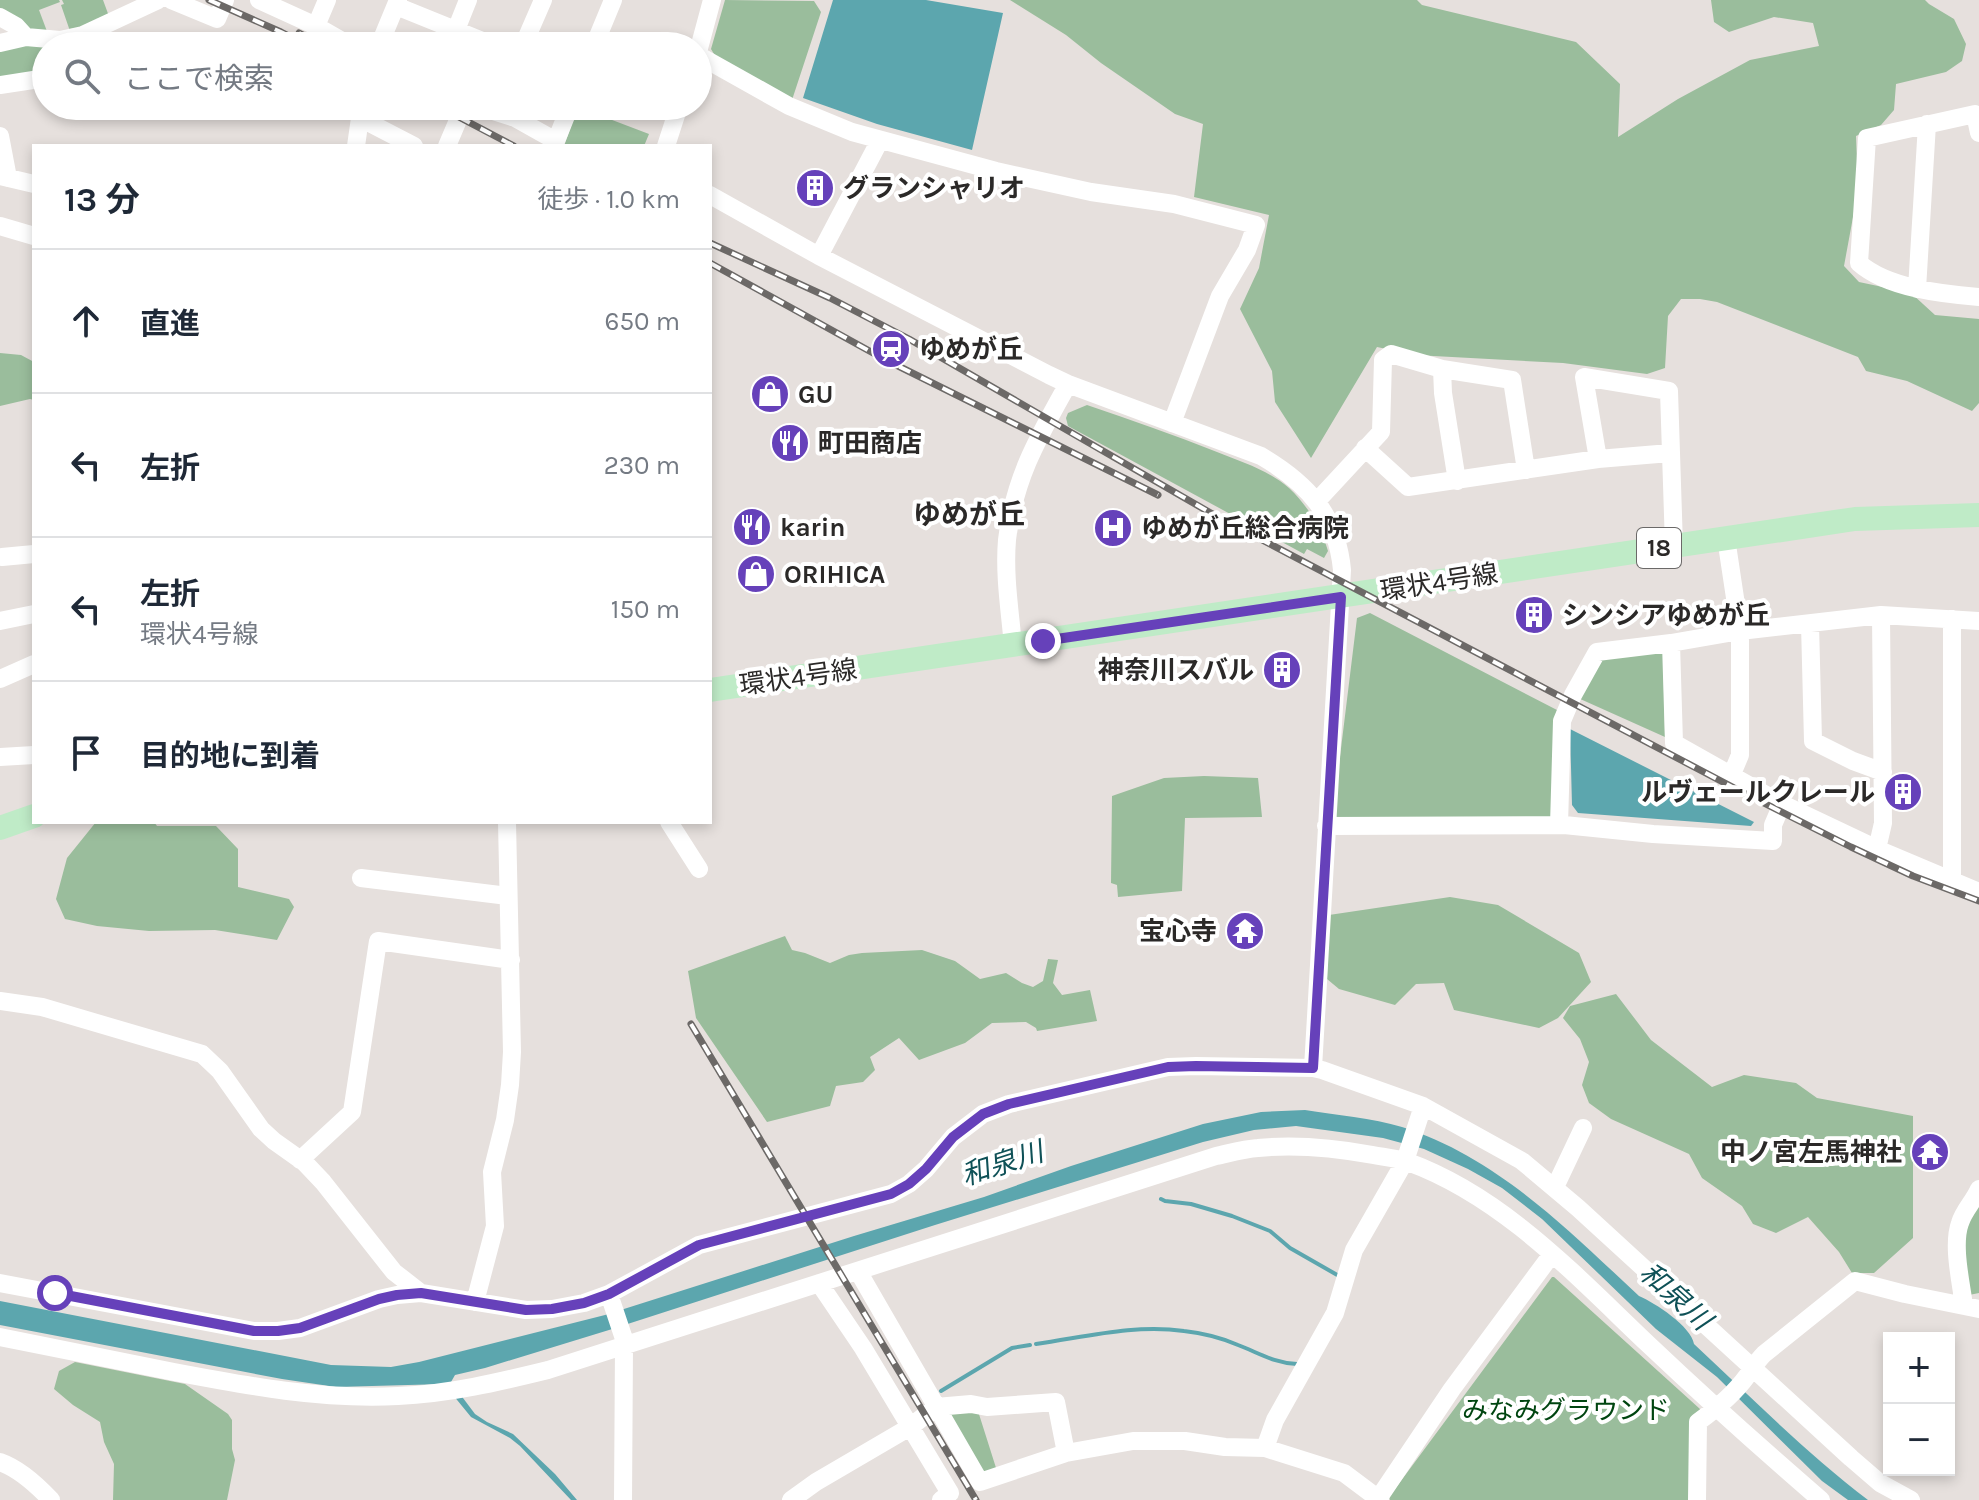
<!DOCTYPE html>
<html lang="ja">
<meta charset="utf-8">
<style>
:root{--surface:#fff;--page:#f6f6f7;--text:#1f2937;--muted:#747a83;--line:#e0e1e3}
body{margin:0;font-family:Karla,"Noto Sans JP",sans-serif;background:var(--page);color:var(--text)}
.controls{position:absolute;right:24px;bottom:24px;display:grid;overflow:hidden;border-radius:0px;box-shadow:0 4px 12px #0003}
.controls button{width:72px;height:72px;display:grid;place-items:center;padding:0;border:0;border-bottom:2px solid var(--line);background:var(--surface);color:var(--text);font:40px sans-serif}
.stop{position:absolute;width:24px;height:24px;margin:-18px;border:6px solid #6641ba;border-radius:50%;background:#fff}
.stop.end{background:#6641ba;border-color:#fff;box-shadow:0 2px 8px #0008}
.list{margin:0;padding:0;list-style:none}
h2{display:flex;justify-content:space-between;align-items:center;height:104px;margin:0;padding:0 32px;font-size:34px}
h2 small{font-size:26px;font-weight:400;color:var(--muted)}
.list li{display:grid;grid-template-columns:52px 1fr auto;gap:24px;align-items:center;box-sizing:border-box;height:144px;padding:0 32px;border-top:2px solid var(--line)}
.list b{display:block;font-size:30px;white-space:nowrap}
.list p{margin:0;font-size:26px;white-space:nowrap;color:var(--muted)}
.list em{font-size:26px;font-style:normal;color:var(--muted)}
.icon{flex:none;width:44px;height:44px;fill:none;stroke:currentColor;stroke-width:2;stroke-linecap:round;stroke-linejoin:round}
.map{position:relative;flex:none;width:1979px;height:1500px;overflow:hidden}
.search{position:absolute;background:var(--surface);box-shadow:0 4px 12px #0003;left:32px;top:32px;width:680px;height:88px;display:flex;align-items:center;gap:20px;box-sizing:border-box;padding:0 28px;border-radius:44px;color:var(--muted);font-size:30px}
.panel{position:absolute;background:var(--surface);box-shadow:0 4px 12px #0003;left:32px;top:144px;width:680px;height:680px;border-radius:0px}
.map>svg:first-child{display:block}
.green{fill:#9abd9c}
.water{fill:#5ca6ae}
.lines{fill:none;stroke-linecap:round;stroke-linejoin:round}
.stream{stroke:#5ca6ae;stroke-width:4}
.minor{stroke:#fff;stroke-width:18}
.major{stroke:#bfebc7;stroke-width:24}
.rail-casing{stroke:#6c6967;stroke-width:7}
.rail{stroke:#fff;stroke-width:4;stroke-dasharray:12;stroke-linecap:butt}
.route{stroke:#6641ba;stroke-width:10}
.labels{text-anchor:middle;stroke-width:8;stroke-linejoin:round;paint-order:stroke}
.shield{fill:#fff;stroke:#6b6968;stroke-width:2}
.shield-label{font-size:24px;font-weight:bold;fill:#2b2928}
.poi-label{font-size:26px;font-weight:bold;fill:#2b2928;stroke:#fff;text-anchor:start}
.street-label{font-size:26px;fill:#2b2928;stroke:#fff}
.park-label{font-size:26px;fill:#004510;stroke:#fff}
.neighbourhood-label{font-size:28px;font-weight:bold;fill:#2b2928;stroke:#fff}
.water-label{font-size:28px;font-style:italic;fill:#0f5157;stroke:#fff}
</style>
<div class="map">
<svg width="1979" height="1500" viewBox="0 0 1979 1500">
<rect width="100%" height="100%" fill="#e6e0dd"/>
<path class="green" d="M0,0H59L60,2L39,10L48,34L32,31L0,11Z
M62,0H103L110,19L71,34L61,5L64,4Z
M725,0L814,1L821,12L792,100L717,59L711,49Z
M1010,0H1417L1422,5L1576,42L1620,84L1618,137L1678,99L1750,60L1819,46L1813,23L1774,17L1729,32L1714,22L1711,0H1925L1929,4L1954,19L1966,44L1962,61L1946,72L1896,84L1894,110L1881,125L1856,136L1858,190L1844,266L1859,282L1911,293L1935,315L1979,319V403L1972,411L1907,381L1866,371L1858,357L1717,302L1700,299H1681L1668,316L1665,368L1647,374L1563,363L1415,355L1377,347L1311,458L1275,402L1272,371L1240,309L1259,268L1269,215L1194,197L1203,124L1175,114L1101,63L1066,35Z
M33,41L81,43V46H46V72L0,78V48Z
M578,107L649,134L644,146H564Z
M0,353L21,355L34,362V400L30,399L0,406Z
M1087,405C1131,420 1174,435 1217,452C1242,462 1268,470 1289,488C1307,505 1321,527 1328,551L1324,558L1307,549L1304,554L1068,426L1066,418L1068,413Z
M1370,613L1557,710L1555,720L1554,819L1332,822L1357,618Z
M1663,650L1665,737L1578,698L1601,660Z
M1204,776L1258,778L1262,817L1185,818L1182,891L1118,897L1117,885L1111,883L1112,796L1164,778Z
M96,822H154L157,826H216L238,849V887L289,899L294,907L277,940L215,930L149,931L97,926L65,919L56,899L67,858Z
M1450,897L1498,905L1579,953L1591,982L1558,1018L1539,1028L1454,1010L1444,983L1416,984L1395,1005L1339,989L1327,979L1329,915Z
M785,936L792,950L805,953L830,963L849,955L862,953L922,950L955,961L980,979L1006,973L1022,983L1033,987L1043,981L1048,959L1058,960L1053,983L1062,995L1090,990L1097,1021L1037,1031L1036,1028L1026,1022L992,1023L965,1043L919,1060L899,1038L870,1057L875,1070L863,1082L836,1086L830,1106L767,1122L696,1018L688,971Z
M1616,994L1651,1040L1712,1087L1744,1075L1796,1083L1817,1098L1913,1116V1238L1874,1273H1852L1839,1252L1808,1217L1776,1233L1753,1224L1742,1206L1702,1178L1689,1154L1611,1119L1589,1103L1582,1085L1589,1062L1580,1039L1563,1018L1570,1006Z
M1979,1199V1293L1969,1295L1961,1246L1966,1218Z
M1552,1277H1554L1700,1409L1693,1500H1390L1389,1497Z
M75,1362L185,1384L228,1414L232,1420V1449L235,1460L227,1500H113L114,1464L104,1442L100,1422L73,1405L54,1389L59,1371Z
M978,1411L997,1471L985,1475L949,1414Z"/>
<path class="water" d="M833,0H926L1003,13L972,150L877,124L803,98Z
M1570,729L1754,822L1751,826L1578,813L1572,805Z
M1305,1110C1335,1115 1373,1118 1402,1127C1497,1157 1568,1230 1639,1296C1655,1303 1691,1326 1694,1344C1751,1397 1806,1453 1868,1500H1848L1822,1481L1717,1377L1656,1329L1542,1219L1502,1188L1468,1169L1424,1149L1383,1138L1296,1126L1254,1130L1203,1142L935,1225L609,1330L485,1368L455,1375L451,1382L475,1414L487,1422L513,1434L555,1474L577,1500H571L520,1446L510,1438L471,1417L444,1384L336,1387L282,1379L0,1325V1301L331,1365L391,1367L419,1362L605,1315L854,1236L984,1197L1071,1166L1203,1124L1261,1112Z"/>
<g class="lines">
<path class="stream" d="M1161,1199L1165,1201L1191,1204L1232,1216L1270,1231L1290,1248L1339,1276
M1036,1344C1086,1337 1134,1324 1184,1331C1202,1333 1222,1338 1238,1345C1259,1353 1274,1363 1297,1364
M941,1391L1012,1348L1030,1345"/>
<path class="minor" d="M171,0L217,19L225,0
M259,0L316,26L351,46
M396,6L495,46
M0,17L16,26L26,37
M316,26L327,0
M456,30L468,0
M0,43L26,37L60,40L83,35L158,0
M379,46L398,0
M523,46L543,0
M594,46L613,0
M698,52L712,0
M698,55L789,106L852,132L996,171L1091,192L1174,204L1256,225L1247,250L1220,296L1172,423
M0,85L46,78
M477,106L515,118L556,141L570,106
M1979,133L1975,114L1867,138L1859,263C1887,288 1942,294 1979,297
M0,136L8,178
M356,146L360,118L414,146
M447,146L464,106
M666,146L679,106
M0,176L34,184
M710,195L819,256L1049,375L1068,384L1261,456C1307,483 1337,515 1342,570L1313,1068
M0,226L34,236
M819,256L880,140
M1917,289L1927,124
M1442,369L1443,393L1457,481
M1365,448L1408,487L1598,459L1670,453
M1598,459L1584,377L1669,391L1674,546
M1317,501L1381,432L1383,360L1391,354L1442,369L1512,380L1526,470
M1726,538L1740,631V755L1732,774
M2,557L34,554
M1952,619V881
M0,621L34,614
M1810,624L1813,741L1853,761L1883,772
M1671,643L1674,743L1782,804L1877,849L1979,892
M1013,646C1010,611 1004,575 1007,540C1014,478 1039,436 1068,384
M0,679L34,664
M0,757L34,755
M669,822L699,869
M1559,825L1562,721L1573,695L1597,652L1671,643L1740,631L1881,615L1979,621
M1326,826L1564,825L1653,834L1773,841V825L1782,804
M1877,849L1883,823L1881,615
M361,878L508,896
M0,1001L42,1007L202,1054L220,1071L261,1129L274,1141L305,1163L323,1182L394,1272L421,1293
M300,1160L352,1112L378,941L511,960
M1553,1187L1557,1183L1583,1128
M858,1271L980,1482L1066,1453L1133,1441H1185L1225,1447L1265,1448L1344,1473L1380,1500
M0,1283L254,1331H278L300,1328L379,1299L397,1295L421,1293L526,1310L552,1309L584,1303L609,1294L699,1245L891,1194L909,1184L926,1169L953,1137L983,1114L1009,1104L1168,1067L1196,1066L1313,1068L1322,1070L1423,1106L1522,1161L1578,1208L1851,1458L1880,1483L1911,1500
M819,1283L863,1348L950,1493L941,1500
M609,1294L624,1339V1346L623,1500
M475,1302L495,1226L492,1172L505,1120L510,1085L512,1052L507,822
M1964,1306C1961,1282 1952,1245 1960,1223C1964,1210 1974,1201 1979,1189
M0,1337C58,1349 116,1360 174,1372C248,1386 322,1400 398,1396C449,1394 499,1382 548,1370L1216,1156C1230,1153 1244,1149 1258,1148C1297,1144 1335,1148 1373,1155C1384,1157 1397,1158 1408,1162C1504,1197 1577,1277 1649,1345C1705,1398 1763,1450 1821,1500
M1265,1448L1275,1420L1335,1313L1354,1250L1405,1161L1423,1106
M0,1462C20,1469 37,1485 51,1500
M1378,1499L1452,1389L1552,1254
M791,1500L816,1482L910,1427L936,1407L971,1404L987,1407L1056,1402L1066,1453
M1697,1500L1698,1422C1716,1409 1734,1394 1747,1376C1753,1368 1757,1361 1764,1354L1855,1281L1905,1294L1979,1309"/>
<path class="major" d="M710,690L1855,519L1979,515
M0,828L34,816"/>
<g class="rail-casing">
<path id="rail" d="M209,0L281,32L308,46
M299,33L324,46
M438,106L514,146
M710,243L830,298L909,339L1209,512L1740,791L1851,847L1913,876L1979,901
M710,263L884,359L1158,495
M691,1024L976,1500"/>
</g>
<use href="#rail" class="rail"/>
</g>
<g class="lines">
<path class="route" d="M55,1293L254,1331H278L300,1328L379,1299L397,1295L421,1293L526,1310L552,1309L584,1303L609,1294L699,1245L891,1194L909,1184L926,1169L953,1137L983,1114L1009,1104L1168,1067L1196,1066L1313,1068L1341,597L1043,641"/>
</g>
<defs>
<g id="building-disc" transform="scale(2)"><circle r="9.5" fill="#6641ba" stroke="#fff"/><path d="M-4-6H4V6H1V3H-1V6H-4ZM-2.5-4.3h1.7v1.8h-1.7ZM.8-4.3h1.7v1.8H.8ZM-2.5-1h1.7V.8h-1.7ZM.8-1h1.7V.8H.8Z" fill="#fff"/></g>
<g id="station-disc" transform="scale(2)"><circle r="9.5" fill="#6641ba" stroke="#fff"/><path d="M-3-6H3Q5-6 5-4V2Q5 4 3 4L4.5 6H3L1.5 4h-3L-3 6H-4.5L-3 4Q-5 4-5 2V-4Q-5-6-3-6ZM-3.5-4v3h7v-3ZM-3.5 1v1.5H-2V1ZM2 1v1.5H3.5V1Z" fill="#fff"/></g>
<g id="shop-disc" transform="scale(2)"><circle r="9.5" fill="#6641ba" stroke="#fff"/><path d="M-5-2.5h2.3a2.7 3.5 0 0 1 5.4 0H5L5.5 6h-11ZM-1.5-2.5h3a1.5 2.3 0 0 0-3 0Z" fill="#fff"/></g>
<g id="restaurant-disc" transform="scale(2)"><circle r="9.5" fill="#6641ba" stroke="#fff"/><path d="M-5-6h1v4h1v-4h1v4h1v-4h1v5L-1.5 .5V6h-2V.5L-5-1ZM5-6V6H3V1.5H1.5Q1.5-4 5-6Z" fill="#fff"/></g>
<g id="hospital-disc" transform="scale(2)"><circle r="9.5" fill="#6641ba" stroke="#fff"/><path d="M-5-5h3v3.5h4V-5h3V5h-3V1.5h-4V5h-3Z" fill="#fff"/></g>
<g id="temple-disc" transform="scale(2)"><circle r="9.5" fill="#6641ba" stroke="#fff"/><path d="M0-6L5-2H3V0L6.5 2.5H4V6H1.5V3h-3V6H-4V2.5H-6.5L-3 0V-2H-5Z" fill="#fff"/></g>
</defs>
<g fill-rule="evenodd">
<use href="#building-disc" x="815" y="188"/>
<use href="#station-disc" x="891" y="349"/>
<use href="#shop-disc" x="770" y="394"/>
<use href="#restaurant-disc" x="790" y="443"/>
<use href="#restaurant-disc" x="752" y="527"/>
<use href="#hospital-disc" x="1113" y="528"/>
<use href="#shop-disc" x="756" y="574"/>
<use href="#building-disc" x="1534" y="615"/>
<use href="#building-disc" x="1282" y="670"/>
<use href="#building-disc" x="1903" y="792"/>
<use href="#temple-disc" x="1245" y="931"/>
<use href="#temple-disc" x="1930" y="1152"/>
</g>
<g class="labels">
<rect class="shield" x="1637" y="528" width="44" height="40" rx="6"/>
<g class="shield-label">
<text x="1659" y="556">18</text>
</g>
<g class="poi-label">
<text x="843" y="197">グランシャリオ</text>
<text x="919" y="358">ゆめが丘</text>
<text x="798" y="403">GU</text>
<text x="818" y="452">町田商店</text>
<text x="780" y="536">karin</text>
<text x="1141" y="537">ゆめが丘総合病院</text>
<text x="784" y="583">ORIHICA</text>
<text x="1562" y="624">シンシアゆめが丘</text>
<text x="1254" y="679" text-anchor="end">神奈川スバル</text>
<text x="1875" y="801" text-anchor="end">ルヴェールクレール</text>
<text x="1217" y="940" text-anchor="end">宝心寺</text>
<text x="1902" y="1161" text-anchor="end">中ノ宮左馬神社</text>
</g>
<g class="street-label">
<text transform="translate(1439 582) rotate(-9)" y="9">環状4号線</text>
<text transform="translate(798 677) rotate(-8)" y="9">環状4号線</text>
</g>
<g class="park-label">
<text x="1566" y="1419">みなみグラウンド</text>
</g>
<g class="neighbourhood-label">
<text x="969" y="524">ゆめが丘</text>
</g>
<g class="water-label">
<text transform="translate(1002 1163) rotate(-18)" y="10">和泉川</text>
<text transform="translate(1676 1296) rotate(42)" y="10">和泉川</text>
</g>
</g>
</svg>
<div class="controls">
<button>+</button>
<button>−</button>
</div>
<div class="stop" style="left:55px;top:1293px"></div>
<div class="stop end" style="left:1043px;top:641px"></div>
<div class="search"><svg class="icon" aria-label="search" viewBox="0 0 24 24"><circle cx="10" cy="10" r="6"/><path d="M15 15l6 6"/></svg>ここで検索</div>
<section class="panel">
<h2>13 分<small>徒歩 · 1.0 km</small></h2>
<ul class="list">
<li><svg class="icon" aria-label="ahead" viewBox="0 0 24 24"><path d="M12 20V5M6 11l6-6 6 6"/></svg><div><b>直進</b></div><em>650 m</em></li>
<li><svg class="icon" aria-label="left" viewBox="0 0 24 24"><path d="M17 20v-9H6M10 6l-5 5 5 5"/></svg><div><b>左折</b></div><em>230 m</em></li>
<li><svg class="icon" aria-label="left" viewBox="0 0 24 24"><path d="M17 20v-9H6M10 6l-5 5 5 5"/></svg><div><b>左折</b><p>環状4号線</p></div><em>150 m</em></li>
<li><svg class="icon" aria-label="arrive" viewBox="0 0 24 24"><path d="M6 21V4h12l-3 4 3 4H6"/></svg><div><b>目的地に到着</b></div></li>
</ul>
</section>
</div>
